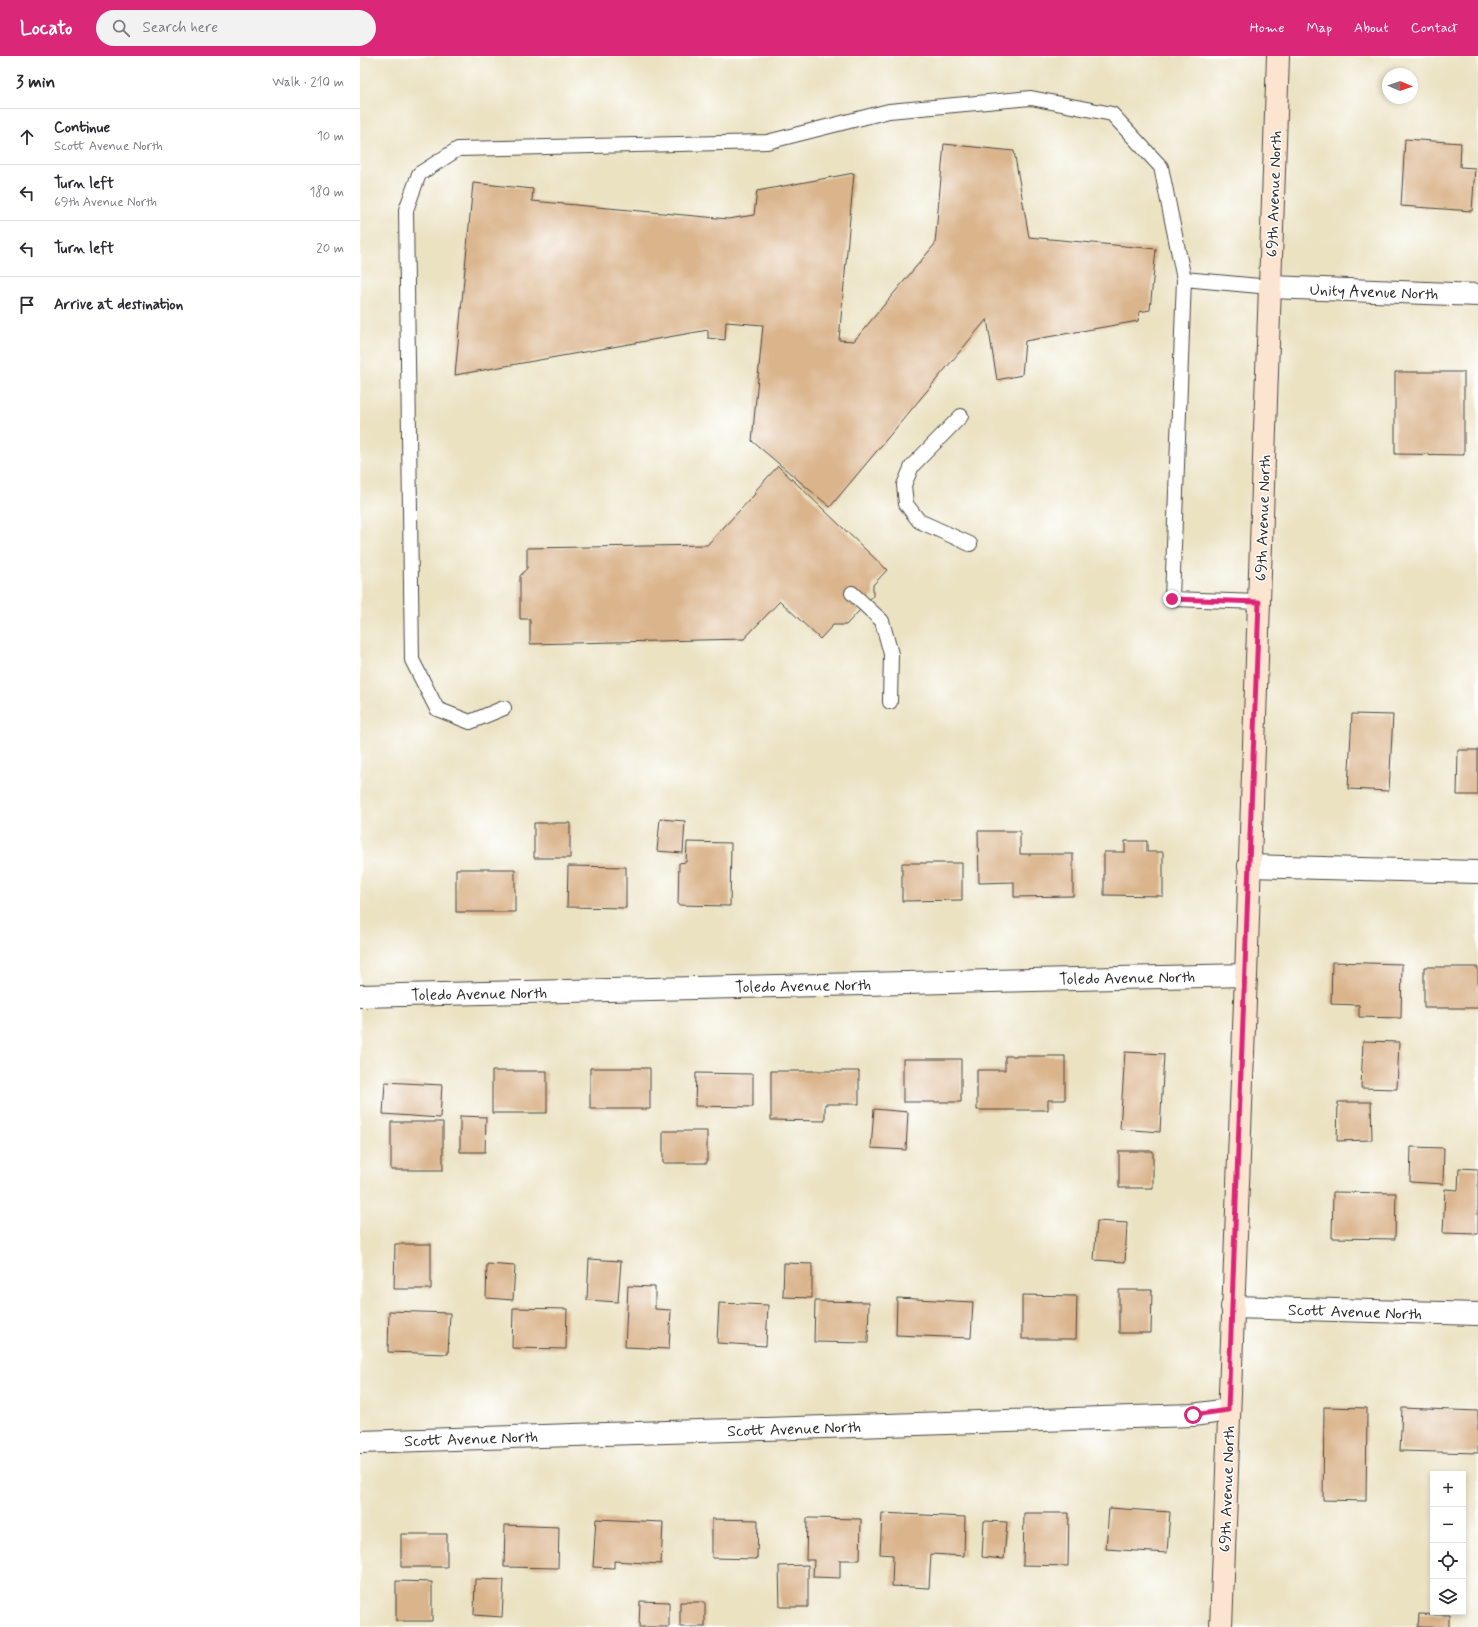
<!DOCTYPE html>
<meta charset="utf-8">
<style>
:root{--surface:#fff;--page:#f2f2f3;--text:#2b2b33;--muted:#7c7c81;--line:#e1e1e2;--accent:#db2777}
body{margin:0;font-family:Mynerve,sans-serif;background:var(--page);color:var(--text)}
.controls{position:absolute;right:12px;bottom:12px;display:grid;overflow:hidden;border-radius:0px;box-shadow:0 2px 6px #0003}
.controls button{width:36px;height:36px;display:grid;place-items:center;padding:0;border:0;border-bottom:1px solid var(--line);background:var(--surface);color:var(--text);font:20px sans-serif}
.compass{position:absolute;left:1022px;top:12px;width:36px;height:36px;border-radius:50%;background:var(--surface);box-shadow:0 2px 6px #0003;rotate:92deg}
.stop{position:absolute;width:12px;height:12px;margin:-9px;border:3px solid #db2777;border-radius:50%;background:#fff}
.stop.end{background:#db2777;border-color:#fff;box-shadow:0 1px 4px #0008}
.list{margin:0;padding:0;list-style:none}
h2{display:flex;justify-content:space-between;align-items:center;height:52px;margin:0;padding:0 16px;font-size:17px}
h2 small{font-size:13px;font-weight:400;color:var(--muted)}
.list li{display:grid;grid-template-columns:26px 1fr auto;gap:12px;align-items:center;box-sizing:border-box;height:56px;padding:0 16px;border-top:1px solid var(--line)}
.list b{display:block;font-size:15px;white-space:nowrap}
.list p{margin:0;font-size:13px;white-space:nowrap;color:var(--muted)}
.list em{font-size:13px;font-style:normal;color:var(--muted)}
.icon{flex:none;width:22px;height:22px;fill:none;stroke:currentColor;stroke-width:2;stroke-linecap:round;stroke-linejoin:round}
.map{position:relative;flex:none;width:1118px;height:1571px;overflow:hidden}
header{display:flex;align-items:center;gap:24px;box-sizing:border-box;height:56px;padding:0 20px;background:var(--accent);color:#fff}
header strong{font-size:19px}
nav{display:flex;gap:22px;margin-inline-start:auto;font-size:14px}
.search{width:280px;height:36px;background:var(--page);display:flex;align-items:center;gap:10px;box-sizing:border-box;padding:0 14px;border-radius:22px;color:var(--muted);font-size:15px}
main{display:flex}
aside{flex:1;background:var(--surface)}
.map>svg:first-child{display:block}
.building{fill:#dab48b}
.lines{fill:none;stroke-linecap:round;stroke-linejoin:round}
.lane-casing{stroke:#484642;stroke-width:16}
.street-casing{stroke:#484642;stroke-width:24}
.secondary-casing{stroke:#484642;stroke-width:24}
.lane{stroke:#fff;stroke-width:14}
.street{stroke:#fff;stroke-width:22}
.secondary{stroke:#fce5d0;stroke-width:22}
.route{stroke:#db2777;stroke-width:5}
.labels{text-anchor:middle;stroke-width:3;stroke-linejoin:round;paint-order:stroke}
.street-label{font-size:16px;fill:#2b2b2b;stroke:#fff}
</style>
<header>
<strong>Locato</strong>
<div class="search"><svg class="icon" aria-label="search" viewBox="0 0 24 24"><circle cx="10" cy="10" r="6"/><path d="M15 15l6 6"/></svg>Search here</div>
<nav><a>Home</a><a>Map</a><a>About</a><a>Contact</a></nav>
</header>
<main>
<aside>
<h2>3 min<small>Walk · 210 m</small></h2>
<ul class="list">
<li><svg class="icon" aria-label="ahead" viewBox="0 0 24 24"><path d="M12 20V5M6 11l6-6 6 6"/></svg><div><b>Continue</b><p>Scott Avenue North</p></div><em>10 m</em></li>
<li><svg class="icon" aria-label="left" viewBox="0 0 24 24"><path d="M17 20v-9H6M10 6l-5 5 5 5"/></svg><div><b>Turn left</b><p>69th Avenue North</p></div><em>180 m</em></li>
<li><svg class="icon" aria-label="left" viewBox="0 0 24 24"><path d="M17 20v-9H6M10 6l-5 5 5 5"/></svg><div><b>Turn left</b></div><em>20 m</em></li>
<li><svg class="icon" aria-label="arrive" viewBox="0 0 24 24"><path d="M6 21V4h12l-3 4 3 4H6"/></svg><div><b>Arrive at destination</b></div></li>
</ul>
</aside>
<div class="map">
<svg width="1118" height="1571" viewBox="0 0 1118 1571">
<rect width="100%" height="100%" fill="#fff"/>
<filter id="ink" filterUnits="userSpaceOnUse"><feTurbulence type="fractalNoise" baseFrequency=".025" numOctaves="2"/><feDisplacementMap in="SourceGraphic" scale="8" xChannelSelector="R" yChannelSelector="G"/><feConvolveMatrix kernelMatrix="1 2 1 2 8 2 1 2 1" color-interpolation-filters="sRGB"/></filter>
<filter id="wash" filterUnits="userSpaceOnUse"><feTurbulence type="fractalNoise" baseFrequency=".012" numOctaves="4" result="noise"/><feDisplacementMap in="SourceGraphic" scale="16" xChannelSelector="R" yChannelSelector="G"/><feGaussianBlur stdDeviation="0.9" result="paint"/><feColorMatrix in="noise" values="0 0 0 0 0 0 0 0 0 0 0 0 0 0 0 0 0 1.4 0 .05"/><feComposite in="paint" operator="in"/></filter>
<g filter="url(#wash)">
<rect width="100%" height="100%" fill="#ebe2c2"/>
<g id="blocks">
<path class="building" d="M1045,83L1101,87L1100,111L1115,112L1112,155L1041,150Z
M584,88L654,95L669,181L796,193L790,254L779,256L778,265L665,285L662,319L637,324L627,263L470,451L392,385L403,269L366,266L365,284L348,282V274L95,319L113,127L173,133L172,145L368,163L394,159L397,135L494,117L479,284L494,285L575,188Z
M1035,316H1104V399L1035,398Z
M418,410L527,514L513,529V540L486,569H473L460,583L420,545L384,583L170,588V563H160V520L167,512V492L347,489L395,438V435Z
M992,658L1033,659L1029,735L988,733Z
M1098,694H1118V739H1097Z
M300,763L325,765L323,797L297,795Z
M174,767H210V802H174Z
M618,775H660V798H713V840L654,841V826L619,827Z
M765,785H787V796H803V840L744,839V796H765Z
M327,786L371,787L370,850L318,849L319,807L326,806Z
M542,807H602V844L542,845Z
M208,810L266,811V852L207,851Z
M96,813H155V856H96Z
M972,906L1042,908L1041,962L999,961V949L971,948Z
M1064,911H1118V952H1064Z
M1003,985L1039,986L1037,1033L1001,1032Z
M765,996L804,998L800,1076L760,1073Z
M645,1000H705V1044H688V1054H617V1014H645Z
M543,1003H601V1046H543Z
M230,1012H290V1053H230Z
M132,1015H187V1057H132Z
M411,1015H499V1048H465V1065L411,1064Z
M336,1017L393,1018V1051L335,1050Z
M25,1026L82,1029L80,1062L23,1058Z
M978,1046H1011L1012,1084L977,1085Z
M514,1053L548,1056L546,1094L511,1092Z
M100,1060L126,1061L125,1096H100Z
M31,1066H83V1114H31Z
M303,1075H347V1107H303Z
M1051,1091L1084,1092L1083,1128L1050,1126Z
M759,1095H793V1132H759Z
M1099,1112L1118,1113V1178L1083,1177L1085,1133L1098,1134Z
M973,1136L1036,1137L1035,1183L972,1182Z
M737,1165L767,1167L765,1206L734,1204Z
M35,1188H71V1233H34Z
M229,1203L261,1205L258,1246L227,1244Z
M424,1207L452,1208V1242L423,1241Z
M127,1208L155,1210L153,1244L126,1242Z
M268,1230L295,1231V1253L311,1254L309,1293L265,1291Z
M759,1234H792L791,1277H759Z
M662,1239L717,1240L716,1283H662Z
M537,1242L613,1246L611,1282L536,1279Z
M455,1245L509,1246L508,1287L454,1286Z
M359,1247L408,1249L406,1290L357,1287Z
M153,1252L207,1253L206,1293L152,1292Z
M29,1255L90,1257L88,1298L28,1296Z
M964,1351L1007,1352L1006,1445L963,1444Z
M1042,1352L1118,1355V1397L1040,1395Z
M749,1452L810,1456L807,1497L746,1493Z
M522,1457L605,1461L604,1500L571,1498L569,1532L532,1530L533,1499L520,1498Z
M664,1457H709L708,1510L663,1509Z
M447,1462L501,1463L500,1504H480V1522L453,1521L454,1504H446Z
M236,1463L303,1466L301,1508L254,1505V1512L233,1511Z
M352,1463L398,1464L397,1503L352,1502Z
M624,1465L647,1466L644,1503L622,1501Z
M145,1469L199,1471L198,1512L144,1511Z
M41,1478H87V1511H41Z
M448,1509V1551H420L419,1510Z
M115,1523L144,1524L142,1561L114,1559Z
M36,1525L72,1526V1565H36Z
M280,1545L309,1546V1571H279Z
M320,1546H345V1571H320Z
M1059,1558L1089,1559V1571H1058Z"/>
</g>
</g>
<g filter="url(#ink)">
<use href="#blocks" fill-opacity="0" stroke="#484642" stroke-width="1"/>
<g class="lines">
<g class="lane-casing">
<path id="lane" d="M824,223L812,543L899,546
M601,360L552,410L544,429L546,448L559,465L610,488
M492,537L522,565L531,598L530,646
M144,652L110,666L77,653L52,604L46,154L59,118L98,93L407,86L529,55L671,42L752,58L801,111L824,223L910,231"/>
</g>
<g class="street-casing">
<path id="street" d="M910,231L1118,239
M889,810L1118,816
M0,940L886,919
M872,1251L1118,1258
M0,1386L833,1359L868,1354"/>
</g>
<g class="secondary-casing">
<path id="secondary" d="M861,1571L886,919L918,0"/>
</g>
<use href="#lane" class="lane"/>
<use href="#street" class="street"/>
<use href="#secondary" class="secondary"/>
</g>
</g>
<g class="lines" filter="url(#ink)">
<path class="route" d="M812,543L899,546L868,1354L833,1359"/>
</g>
<g class="labels">
<g class="street-label">
<text transform="translate(913 138) rotate(-88)" y="6">69th Avenue North</text>
<text transform="translate(1014 235) rotate(2)" y="6">Unity Avenue North</text>
<text transform="translate(902 462) rotate(-88)" y="6">69th Avenue North</text>
<text transform="translate(767 921) rotate(-1)" y="6">Toledo Avenue North</text>
<text transform="translate(443 929) rotate(-1)" y="6">Toledo Avenue North</text>
<text transform="translate(119 937) rotate(-1)" y="6">Toledo Avenue North</text>
<text transform="translate(995 1255) rotate(2)" y="6">Scott Avenue North</text>
<text transform="translate(434 1372) rotate(-2)" y="6">Scott Avenue North</text>
<text transform="translate(111 1382) rotate(-2)" y="6">Scott Avenue North</text>
<text transform="translate(866 1433) rotate(-88)" y="6">69th Avenue North</text>
</g>
</g>
</svg>
<div class="controls">
<button>+</button>
<button>−</button>
<button><svg class="icon" aria-label="locate" viewBox="0 0 24 24"><circle cx="12" cy="12" r="6"/><path d="M12 2v4M12 18v4M2 12h4M18 12h4"/></svg></button>
<button><svg class="icon" aria-label="layers" viewBox="0 0 24 24"><path d="M12 4l9 5-9 5-9-5zM3 14l9 5 9-5"/></svg></button>
</div>
<svg class="compass" viewBox="-18 -18 36 36"><path d="M0-13l5 13h-10z" fill="#e53935"/><path d="M0 13l5-13h-10z" fill="#7c7c81"/></svg>
<div class="stop" style="left:833px;top:1359px"></div>
<div class="stop end" style="left:812px;top:543px"></div>
</div>
</main>
